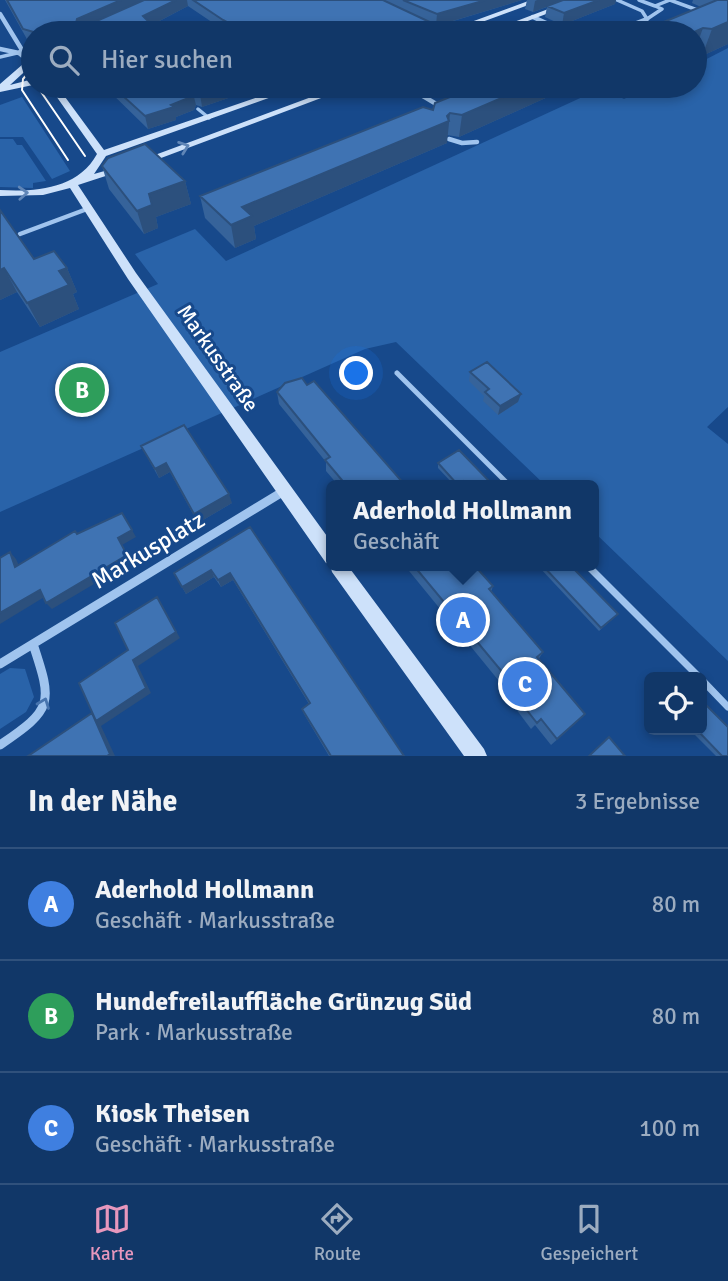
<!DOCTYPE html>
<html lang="de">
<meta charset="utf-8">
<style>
:root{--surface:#113768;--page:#1a3f6e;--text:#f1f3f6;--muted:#9cacc0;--line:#30517c;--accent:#e797bd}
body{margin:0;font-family:Signika,sans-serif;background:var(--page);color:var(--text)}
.controls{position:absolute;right:21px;bottom:21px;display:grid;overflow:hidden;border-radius:10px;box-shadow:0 4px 10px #0003}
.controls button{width:63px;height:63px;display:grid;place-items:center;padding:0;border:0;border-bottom:2px solid var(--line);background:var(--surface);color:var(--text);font:35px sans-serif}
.you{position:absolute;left:357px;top:374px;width:24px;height:24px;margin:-18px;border:5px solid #fff;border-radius:50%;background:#1a73e8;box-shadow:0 0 0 10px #1a73e833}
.badge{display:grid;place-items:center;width:46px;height:46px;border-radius:50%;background:var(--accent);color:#fff;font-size:23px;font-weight:700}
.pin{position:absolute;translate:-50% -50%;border:4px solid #fff;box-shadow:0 2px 7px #0006}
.popup{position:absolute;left:326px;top:480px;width:273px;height:91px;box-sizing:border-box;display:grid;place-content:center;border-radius:10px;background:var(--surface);filter:drop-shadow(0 2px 5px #0005);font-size:23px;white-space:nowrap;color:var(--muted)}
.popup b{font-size:26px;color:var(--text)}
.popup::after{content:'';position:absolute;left:50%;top:100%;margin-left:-14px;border:14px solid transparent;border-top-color:var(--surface)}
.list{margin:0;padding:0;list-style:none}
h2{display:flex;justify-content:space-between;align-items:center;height:91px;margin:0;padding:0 28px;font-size:30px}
h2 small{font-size:23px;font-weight:400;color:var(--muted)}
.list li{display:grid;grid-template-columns:46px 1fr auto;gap:21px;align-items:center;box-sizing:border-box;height:112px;padding:0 28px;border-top:2px solid var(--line)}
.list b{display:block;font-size:26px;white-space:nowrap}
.list p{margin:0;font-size:23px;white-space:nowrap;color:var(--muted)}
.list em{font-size:23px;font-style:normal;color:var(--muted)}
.icon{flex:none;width:38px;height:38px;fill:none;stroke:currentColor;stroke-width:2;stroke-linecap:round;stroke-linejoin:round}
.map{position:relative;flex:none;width:728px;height:756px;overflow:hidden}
.search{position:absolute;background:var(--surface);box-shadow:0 4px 10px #0003;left:21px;right:21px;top:21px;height:77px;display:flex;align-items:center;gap:18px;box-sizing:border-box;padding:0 24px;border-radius:38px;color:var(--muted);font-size:26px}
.sheet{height:427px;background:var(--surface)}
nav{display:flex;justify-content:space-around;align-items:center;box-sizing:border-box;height:98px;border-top:2px solid var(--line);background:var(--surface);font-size:19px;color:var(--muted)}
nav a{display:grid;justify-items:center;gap:4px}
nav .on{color:var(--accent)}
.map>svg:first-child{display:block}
.green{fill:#2963a9}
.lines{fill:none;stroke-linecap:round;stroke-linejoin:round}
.lane-far3{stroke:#a0c4ee;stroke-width:3.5}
.lane-far2{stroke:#a0c4ee;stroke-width:4.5}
.lane-far1{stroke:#a0c4ee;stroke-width:5}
.lane{stroke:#a0c4ee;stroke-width:7}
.street-far1{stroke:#a0c4ee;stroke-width:4.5}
.street{stroke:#a0c4ee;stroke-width:9}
.secondary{fill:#cde1fa;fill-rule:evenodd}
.tram{stroke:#fff;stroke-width:2}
.wall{fill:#36639a}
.shaded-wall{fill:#2c507d}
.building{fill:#3f73b3;stroke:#2c507d;stroke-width:2}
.oneway{stroke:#6086b7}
.oneway2{stroke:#4774ae}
.labels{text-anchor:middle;stroke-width:6;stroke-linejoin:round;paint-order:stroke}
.street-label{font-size:21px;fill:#fff;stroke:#17498b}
.near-street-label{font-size:24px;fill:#fff;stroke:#17498b}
</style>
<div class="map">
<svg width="728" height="756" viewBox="0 0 728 756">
<rect width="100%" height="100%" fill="#17498b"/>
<path class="green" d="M728,48V407L707,427L728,444V661L594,532V485H545L396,342L365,349L0,512V352L158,284L135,254L195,229L226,261L602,88L624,99L652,86H695V65Z
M22,97L70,171L52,179L23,137H0V105Z
M0,139H13L17,145H22L46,181L33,183V188L0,187Z
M10,668L25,669L34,697L26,712L0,729V674Z"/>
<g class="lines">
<path class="lane-far3" d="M617,0L642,11L647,19L662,9L655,6L670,0
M639,0L655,6
M670,0L700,11
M553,33L561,30
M0,57L17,53
M198,109L209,118"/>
<path class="lane-far2" d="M449,139L462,143L477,142
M20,234L87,209"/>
<path class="lane-far1" d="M397,373L509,485"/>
<path class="lane" d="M588,566L699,677
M702,680L728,707"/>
<path class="street-far1" d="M0,14L22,50L19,53
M533,17L568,33
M611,33L647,19
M0,49L19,53L30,62
M406,86L438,105"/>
<path class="street" d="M0,664L284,491
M0,745C53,709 53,704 33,644"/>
<path class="secondary" d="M531,0H542L452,33H441Z
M572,0H583L496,33H485Z
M30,58H33V64L10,85L33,79V85L0,92V84Z
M49,86H57L104,150L290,86H302L106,156L94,174L122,166L127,169L78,185L136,273L332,543V566H348L484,749L487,756H464L332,572L330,564L326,563L128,279L70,188L43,195L0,196V190C36,192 78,189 97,154Z
M341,86H353L145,164L136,162Z"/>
<path class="tram" d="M33,67L23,79L22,90L68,160
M37,86L85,156"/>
</g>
<path class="wall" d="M5,0H522L437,26L453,33H228L188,6L152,25L160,33H33V43L28,41Z
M527,0H616L615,4L562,25L545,17L547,7L533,12L525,9Z
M693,0H728V44L702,56L695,55V33H639L701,7L692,3Z
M87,86H176L182,91L185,89L183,86H245L246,92L202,107L196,105L194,110L176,117V120L148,129L104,86L91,90Z
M477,86H572L459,137L447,135V143L254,226L256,239L235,248L205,218L200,196L433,110Z
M102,166L185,181L191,204L156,217L158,228L144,234L109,189Z
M0,210L34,259L67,268L77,292L73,294L79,309L40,327L17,292L0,300Z
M470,372L518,402L498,415L483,401L484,396L469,381Z
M307,385L405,485H338L326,471V462L279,404L277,392Z
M141,446L232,503L198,523L170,472L159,478Z
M438,463L493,485H454L438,468Z
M250,527L404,756H329L304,714L302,709L309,704L233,580L221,587L214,577L186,594L174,573Z
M405,566H475L493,586L491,592L543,652L538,660L578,721L551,745L535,725L531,729L510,701L512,697Z
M538,566H571L615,617L599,631Z
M690,730H702L728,756H716Z"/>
<path class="shaded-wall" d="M121,0H150L81,31L76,23L77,19Z
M176,0H187L188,6L146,28L143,16Z
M486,0H522L436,26L437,14Z
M537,0H565L533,12L535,1Z
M599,0H616L615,4L562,25L564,13Z
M728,22V44L702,56L712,29Z
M703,28L695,50V33H692Z
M252,29L253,33H245V32Z
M89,86H104L91,90Z
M227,86H245L246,92L202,107L200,94Z
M529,86H572L459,137L462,115Z
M193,93L196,105L194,110L176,117V120L148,129L145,116Z
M450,113L447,143L254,226L256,239L235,248L231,225L242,207L447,116Z
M185,181L191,204L156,217L158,228L144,234L137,211L149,194Z
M4,268L17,292L0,300V270Z
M67,268L77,292L73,294L79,309L40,327L27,303L59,271Z
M521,394L518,402L498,415L500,406Z
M166,463L170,472L159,478L155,469Z
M229,494L232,503L198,523L194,514Z
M132,530L136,537L122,545L131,562L52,609L46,603L118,538Z
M10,552L16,559L22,573L15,567Z
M211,570L214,577L186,594L182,587Z
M230,573L233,580L221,587L218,580Z
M40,590L46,596L0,624V613Z
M161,604L180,638L138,666L151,693L101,726L115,756H107L92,713L133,660Z"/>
<path class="building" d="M7,0H121L77,19L76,23L90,24L144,0H176L143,16L160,33H37L23,29Z
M193,0H383L453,33H259L252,29L245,32L223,20Z
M403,0H486L437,14Z
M563,0H599L564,13L547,6Z
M717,0H728V22L712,29L703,28L692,33H637Z
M622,26L639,33H604Z
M112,86H176L182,91L187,88L186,86H227L200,94L193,93L191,97L171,105L174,107L145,116Z
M477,86H529L462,115L450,113L447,116L449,121L242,207L252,216L231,225L200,196L423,107L433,110L435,103Z
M145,144L185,181L149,194L152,205L137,211L102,166L108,158Z
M0,210L34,259L54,251L67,268L59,271L69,285L27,303L4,268L0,270Z
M487,362L521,394L500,406L485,392L489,389L470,372Z
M302,378L307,385L314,381L405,485H346L325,460L330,457L277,392L285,383Z
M184,425L229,494L194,514L166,463L155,469L141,446Z
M459,450L493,485H467L463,481L457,484L438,463Z
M122,513L132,530L118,538L127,555L46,603L40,590L0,613V558L10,552L15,567L75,531L77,534Z
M250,527L404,756H331L302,709L310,703L230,573L218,580L211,570L182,587L174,573Z
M414,566H475L493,586L489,589L543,652L537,657L585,714L557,739L541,719L537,723L514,694L518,691Z
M543,566H571L618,614L601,628Z
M157,597L176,632L133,660L146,688L96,721L79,683L128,650L115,623Z
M702,701L728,727V756H722L697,730H702Z
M92,713L110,754L107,756H28Z
M609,737L625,756H589Z"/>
<defs><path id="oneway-chevron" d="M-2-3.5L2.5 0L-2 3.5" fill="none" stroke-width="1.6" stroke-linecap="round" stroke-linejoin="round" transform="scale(1.75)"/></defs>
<g class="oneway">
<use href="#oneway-chevron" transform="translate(184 147) rotate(-20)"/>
<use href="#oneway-chevron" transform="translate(23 193) rotate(-3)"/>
</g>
<use class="oneway2" href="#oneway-chevron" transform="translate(44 703) rotate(-69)"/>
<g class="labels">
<g class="street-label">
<text transform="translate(218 358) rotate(55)" y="7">Markusstraße</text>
</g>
<g class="near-street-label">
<text transform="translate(148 550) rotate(-31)" y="8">Markusplatz</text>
</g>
</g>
</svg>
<div class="controls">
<button><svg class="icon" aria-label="locate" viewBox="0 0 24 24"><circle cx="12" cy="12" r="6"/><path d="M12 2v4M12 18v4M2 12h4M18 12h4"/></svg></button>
</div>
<div class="you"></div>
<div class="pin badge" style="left:463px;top:620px;background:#3f7fe0">A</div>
<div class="popup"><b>Aderhold Hollmann</b>Geschäft</div>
<div class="pin badge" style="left:82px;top:390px;background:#2e9e5b">B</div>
<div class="pin badge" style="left:525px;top:684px;background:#3f7fe0">C</div>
<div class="search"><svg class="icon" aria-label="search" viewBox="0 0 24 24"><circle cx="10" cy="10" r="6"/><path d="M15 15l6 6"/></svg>Hier suchen</div>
</div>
<section class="sheet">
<h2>In der Nähe<small>3 Ergebnisse</small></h2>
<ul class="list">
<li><span class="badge" style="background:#3f7fe0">A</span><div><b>Aderhold Hollmann</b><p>Geschäft · Markusstraße</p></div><em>80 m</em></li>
<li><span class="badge" style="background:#2e9e5b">B</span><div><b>Hundefreilauffläche Grünzug Süd</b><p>Park · Markusstraße</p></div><em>80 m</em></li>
<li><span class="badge" style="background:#3f7fe0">C</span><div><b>Kiosk Theisen</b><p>Geschäft · Markusstraße</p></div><em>100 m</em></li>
</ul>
</section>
<nav>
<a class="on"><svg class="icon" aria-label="map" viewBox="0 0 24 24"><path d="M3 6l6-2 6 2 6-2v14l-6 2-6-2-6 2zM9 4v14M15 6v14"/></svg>Karte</a>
<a><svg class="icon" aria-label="directions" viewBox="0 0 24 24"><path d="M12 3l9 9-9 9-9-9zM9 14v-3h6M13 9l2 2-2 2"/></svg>Route</a>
<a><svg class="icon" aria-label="saved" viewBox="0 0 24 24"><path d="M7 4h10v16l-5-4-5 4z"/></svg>Gespeichert</a>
</nav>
